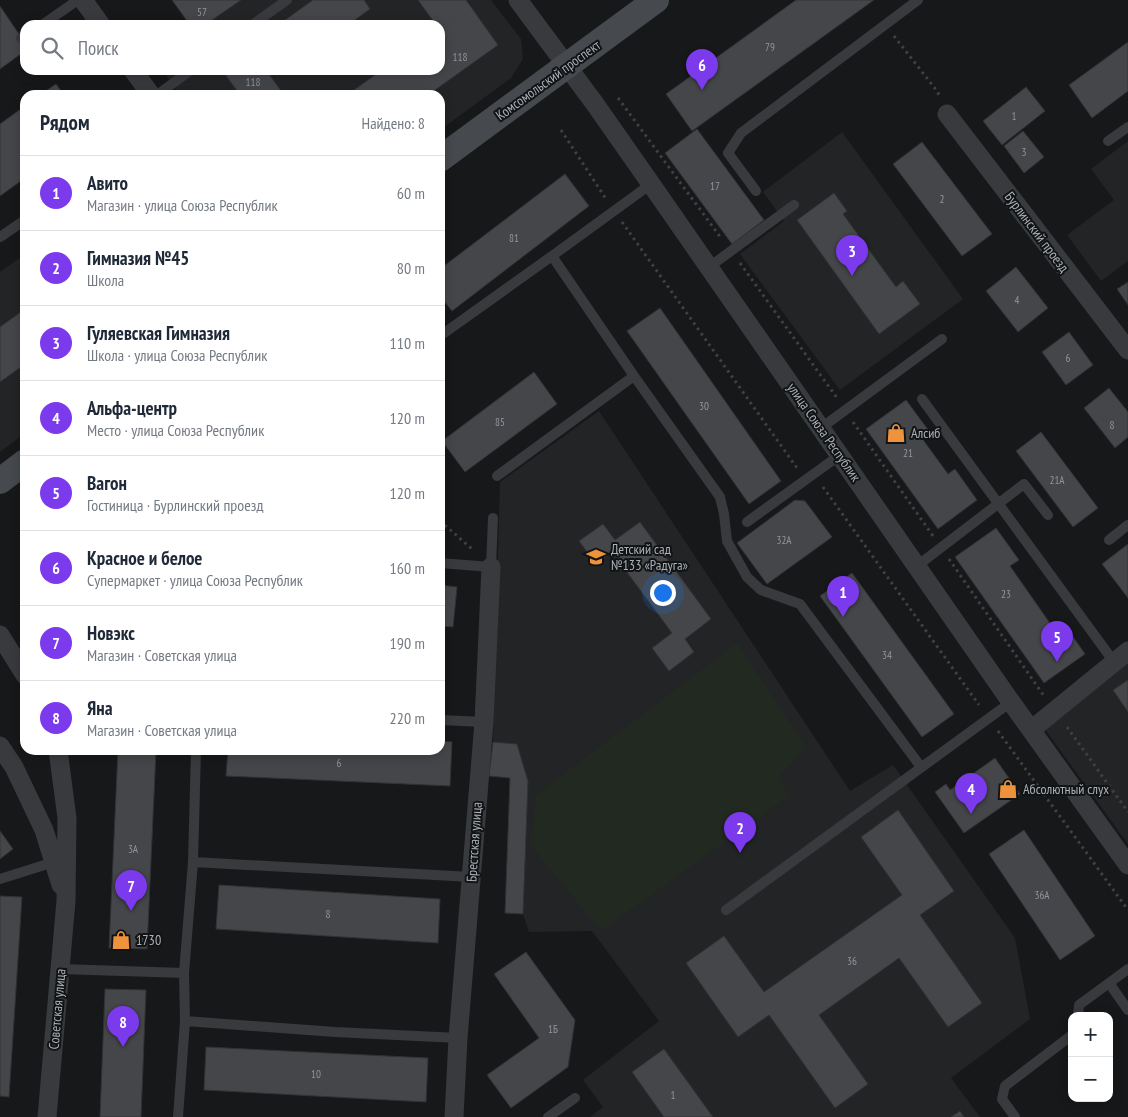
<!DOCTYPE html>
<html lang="ru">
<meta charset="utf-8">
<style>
:root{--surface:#fff;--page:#f6f6f7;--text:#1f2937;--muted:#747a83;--line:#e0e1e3;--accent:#7c3aed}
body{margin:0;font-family:"PT Sans Narrow",sans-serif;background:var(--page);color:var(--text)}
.controls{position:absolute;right:15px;bottom:15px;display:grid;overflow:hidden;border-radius:10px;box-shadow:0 2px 12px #0003}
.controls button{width:45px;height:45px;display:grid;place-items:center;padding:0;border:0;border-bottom:1px solid var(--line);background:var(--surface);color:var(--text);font:25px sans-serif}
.you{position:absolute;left:662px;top:592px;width:18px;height:18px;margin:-12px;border:4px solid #fff;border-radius:50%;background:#1a73e8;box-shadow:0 0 0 8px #1a73e833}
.badge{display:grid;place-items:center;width:32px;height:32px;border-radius:50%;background:var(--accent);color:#fff;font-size:16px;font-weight:700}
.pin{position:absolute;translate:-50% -41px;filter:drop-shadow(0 1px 2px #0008)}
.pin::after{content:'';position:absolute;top:26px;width:18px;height:15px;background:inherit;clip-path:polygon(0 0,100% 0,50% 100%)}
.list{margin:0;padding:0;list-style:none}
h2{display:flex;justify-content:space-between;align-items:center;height:65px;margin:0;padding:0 20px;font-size:21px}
h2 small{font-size:16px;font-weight:400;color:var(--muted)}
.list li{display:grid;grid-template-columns:32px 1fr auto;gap:15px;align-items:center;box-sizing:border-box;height:75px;padding:0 20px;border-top:1px solid var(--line)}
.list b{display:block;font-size:19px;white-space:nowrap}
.list p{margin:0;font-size:16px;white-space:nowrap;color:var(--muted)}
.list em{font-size:16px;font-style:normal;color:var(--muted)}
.icon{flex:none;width:28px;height:28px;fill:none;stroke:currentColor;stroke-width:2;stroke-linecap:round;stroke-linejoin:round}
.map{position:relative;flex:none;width:1128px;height:1117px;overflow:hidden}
.search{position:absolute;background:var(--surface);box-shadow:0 2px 12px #0003;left:20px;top:20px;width:425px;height:55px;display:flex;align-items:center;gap:12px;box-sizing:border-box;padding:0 18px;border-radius:15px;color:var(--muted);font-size:19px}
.panel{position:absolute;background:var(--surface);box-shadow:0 2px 12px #0003;left:20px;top:90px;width:425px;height:665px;border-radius:15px}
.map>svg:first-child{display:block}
.built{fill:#232426}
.green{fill:#222921}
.building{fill:#444649;stroke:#313235}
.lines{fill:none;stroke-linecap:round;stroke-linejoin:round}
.path{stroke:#3e4245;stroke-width:3;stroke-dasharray:2.5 4;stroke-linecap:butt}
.service{stroke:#383a3e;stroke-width:10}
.minor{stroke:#383a3e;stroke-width:19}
.secondary{stroke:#464a4e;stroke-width:26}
.labels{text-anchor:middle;stroke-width:4;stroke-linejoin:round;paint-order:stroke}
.number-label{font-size:11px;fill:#90969d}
.street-label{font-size:14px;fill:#aab1b9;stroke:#121314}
.poi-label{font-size:14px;fill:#aab1b9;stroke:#121314;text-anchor:start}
</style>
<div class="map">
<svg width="1128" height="1117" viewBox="0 0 1128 1117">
<rect width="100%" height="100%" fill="#171819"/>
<path class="built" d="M241,0H491L521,39L523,59L511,78L440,130V95H180L162,70H440V25H205Z
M842,132L963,299L840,390L740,254L784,221L763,192Z
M1128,141V261L1101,281L1067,235L1114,200L1091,169Z
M25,254V433L0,452V272Z
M599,411L850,791L893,765L1015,938L1030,1019L951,1078L980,1117H590L603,1107L583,1080L659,1021L592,931L529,932L523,914L528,781L517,744L493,742L500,482Z
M1128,662V844L1044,728Z"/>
<path class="green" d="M737,643L806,747L779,777L789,796L601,931L531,846L536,795Z"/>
<path class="building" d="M172,0H241L205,25H190Z
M313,0H364L370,9L348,25H278Z
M418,0H466L498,45L428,95H347L382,70H440V25H436Z
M796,0H874L692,131L666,94Z
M0,6L25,43V51L0,69Z
M1128,42V91L1092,118L1069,85Z
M222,70H266L284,95H240Z
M56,84L64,95H40Z
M1026,87L1045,111L1002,145L983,121Z
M25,106V178L0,196V124Z
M697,129L764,220L732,244L665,153Z
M1023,131L1044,157L1024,173L1004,146Z
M922,142L992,234L962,256L893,164Z
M565,174L589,206L452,311L440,296V269Z
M834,193L847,211L843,214L896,287L903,281L920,304L879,334L797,220Z
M1016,267L1048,308L1018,332L986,291Z
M1128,282V305L1117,289Z
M660,308L781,481L749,504L627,331Z
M25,309V364L0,382V327Z
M1069,332L1093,365L1066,385L1042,352Z
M534,372L557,404L465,472L442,441Z
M1109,388L1128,412V437L1115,448L1084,408Z
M906,400L929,431L921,437L948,474L955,469L977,500L938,529L866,429Z
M1041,432L1098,508L1073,527L1016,451Z
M795,500L805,501L832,537L767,584L737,543Z
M640,522L711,619L685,639L694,652L669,671L652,648L672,633L612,552L596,564L579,541L603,524L615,540Z
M996,528L1019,560L1010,566L1054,629L1063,622L1085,654L1044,683L955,557Z
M1128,544V598L1102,564Z
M852,573L954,714L922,737L820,596Z
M440,585L457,587L453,627L440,626Z
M1128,680V712L1113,690Z
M440,741L452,742L450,786L226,776L228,750H440Z
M493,742L517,744L528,781L523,914L505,913L510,778L489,776Z
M118,750H156L147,949L109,948Z
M995,758L1020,794L964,833L935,792L946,784L950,790Z
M898,810L954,891L920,915L982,1003L948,1027L899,958L819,1015L868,1084L835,1108L769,1015L738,1037L686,963L724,936L764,992L902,895L861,837Z
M1024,830L1095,936L1060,960L989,854Z
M0,831L13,849L0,859Z
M219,885L440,899L438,943L216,929Z
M0,896L22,897L9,1097L0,1096Z
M526,952L575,1020L568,1067L511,1108L487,1075L539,1038L494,974Z
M105,989L146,990L141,1117H100Z
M206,1047L428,1058L426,1102L204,1090Z
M664,1049L713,1117H664L632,1072Z
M960,1111L964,1117H951Z"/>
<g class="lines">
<path class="path" d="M894,36L937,91L940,97
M618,98L721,238
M561,130L606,199
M622,222L797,468
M740,263L837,398
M853,422L933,536
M823,487L979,705
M440,521L472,549
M949,559L1044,696
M1067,727L1128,812
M998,731L1128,910"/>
<path class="service" d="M42,25L78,0
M252,25L287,0
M21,38L25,35
M157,95L191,70
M1108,141L1128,127
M756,191L728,153L741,133L918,0
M0,237L25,220
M552,256L634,376L720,497L724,514L727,541L747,577L761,590L800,604L921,767
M709,267L794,205
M440,336L552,256L651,184
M922,399L1114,662
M821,428L942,339
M497,476L634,376
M747,522L840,455
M1109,540L1128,525
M440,563L491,567L493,518
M917,566L1024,484L1048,515
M440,720L484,722
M193,862L472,877
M0,879L54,862
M726,910L1011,702
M60,969L184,973
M1128,969L1109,983L1128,1010
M1078,1016L1079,1005L1109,983
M185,1021L335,1032L458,1038
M178,1117L185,1021L184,973L193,862L196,750
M548,1117L575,1098
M1015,1117L1002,1099L1005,1086L1072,1035"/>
<path class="minor" d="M83,0L101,25
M518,0L595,104L651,184L1011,702L1128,865
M133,70L151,95
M947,114L1128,350
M0,635L25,675
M1031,730L1128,651
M0,746L14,767L44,830L61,885
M47,1117L66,901L67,818L58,750
M454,1117L458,1038L484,722L491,567"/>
<path class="secondary" d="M440,159L656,0
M0,481L25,462"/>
</g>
<defs>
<g id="shop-bare" transform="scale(1.5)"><path d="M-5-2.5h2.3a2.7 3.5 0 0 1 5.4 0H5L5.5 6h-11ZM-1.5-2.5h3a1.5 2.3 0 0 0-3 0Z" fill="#ee933b" stroke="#121314" stroke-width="2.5" paint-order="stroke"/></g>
<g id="school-bare" transform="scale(1.5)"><path d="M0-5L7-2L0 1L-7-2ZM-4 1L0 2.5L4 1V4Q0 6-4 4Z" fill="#ee933b" stroke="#121314" stroke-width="2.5" paint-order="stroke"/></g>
</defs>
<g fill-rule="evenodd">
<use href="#shop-bare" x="896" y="433"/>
<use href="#school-bare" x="596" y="557"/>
<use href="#shop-bare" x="1008" y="789"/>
<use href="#shop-bare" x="121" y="940"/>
</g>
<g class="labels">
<g class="number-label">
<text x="202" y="16">57</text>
<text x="770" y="51">79</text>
<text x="460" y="61">118</text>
<text x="253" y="86">118</text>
<text x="1014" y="120">1</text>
<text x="1024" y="156">3</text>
<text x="715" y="190">17</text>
<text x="942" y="203">2</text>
<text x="514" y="242">81</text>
<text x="1017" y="304">4</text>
<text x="1068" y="362">6</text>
<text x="704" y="410">30</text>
<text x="500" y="426">85</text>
<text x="1112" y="429">8</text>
<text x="908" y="457">21</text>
<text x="1057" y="484">21А</text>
<text x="784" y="544">32А</text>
<text x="1006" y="598">23</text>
<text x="887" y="659">34</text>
<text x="339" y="767">6</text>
<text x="133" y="853">3А</text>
<text x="1042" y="899">36А</text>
<text x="328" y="918">8</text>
<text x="852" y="965">36</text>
<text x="553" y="1033">1Б</text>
<text x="316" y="1078">10</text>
<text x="673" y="1099">1</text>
</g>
<g class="street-label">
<text transform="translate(548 80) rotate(-36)" y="5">Комсомольский проспект</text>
<text transform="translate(1037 232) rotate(53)" y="5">Бурлинский проезд</text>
<text transform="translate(824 432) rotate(55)" y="5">улица Союза Республик</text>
<text transform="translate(474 842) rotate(-86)" y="5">Брестская улица</text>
<text transform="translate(57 1009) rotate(-85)" y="5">Советская улица</text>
</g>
<g class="poi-label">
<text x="911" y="438">Алсиб</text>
<text x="611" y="554">Детский сад<tspan x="611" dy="16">№133 «Радуга»</tspan></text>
<text x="1023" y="794">Абсолютный слух</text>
<text x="136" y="945">1730</text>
</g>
</g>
</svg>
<div class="controls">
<button>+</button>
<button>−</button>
</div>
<div class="you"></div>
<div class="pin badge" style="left:843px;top:617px">1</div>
<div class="pin badge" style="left:740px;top:853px">2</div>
<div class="pin badge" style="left:852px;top:276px">3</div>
<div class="pin badge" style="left:971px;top:814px">4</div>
<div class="pin badge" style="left:1057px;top:662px">5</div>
<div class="pin badge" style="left:702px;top:90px">6</div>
<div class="pin badge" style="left:131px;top:911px">7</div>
<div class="pin badge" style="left:123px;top:1047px">8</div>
<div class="search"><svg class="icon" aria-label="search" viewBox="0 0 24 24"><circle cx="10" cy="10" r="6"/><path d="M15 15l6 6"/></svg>Поиск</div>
<section class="panel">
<h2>Рядом<small>Найдено: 8</small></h2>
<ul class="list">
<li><span class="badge">1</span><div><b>Авито</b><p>Магазин · улица Союза Республик</p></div><em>60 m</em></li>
<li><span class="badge">2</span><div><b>Гимназия №45</b><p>Школа</p></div><em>80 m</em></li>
<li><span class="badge">3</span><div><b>Гуляевская Гимназия</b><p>Школа · улица Союза Республик</p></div><em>110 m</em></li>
<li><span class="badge">4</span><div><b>Альфа-центр</b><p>Место · улица Союза Республик</p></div><em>120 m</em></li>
<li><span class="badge">5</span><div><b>Вагон</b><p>Гостиница · Бурлинский проезд</p></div><em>120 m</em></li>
<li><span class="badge">6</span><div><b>Красное и белое</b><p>Супермаркет · улица Союза Республик</p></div><em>160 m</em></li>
<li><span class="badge">7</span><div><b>Новэкс</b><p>Магазин · Советская улица</p></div><em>190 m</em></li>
<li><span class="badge">8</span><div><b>Яна</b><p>Магазин · Советская улица</p></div><em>220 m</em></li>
</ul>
</section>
</div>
